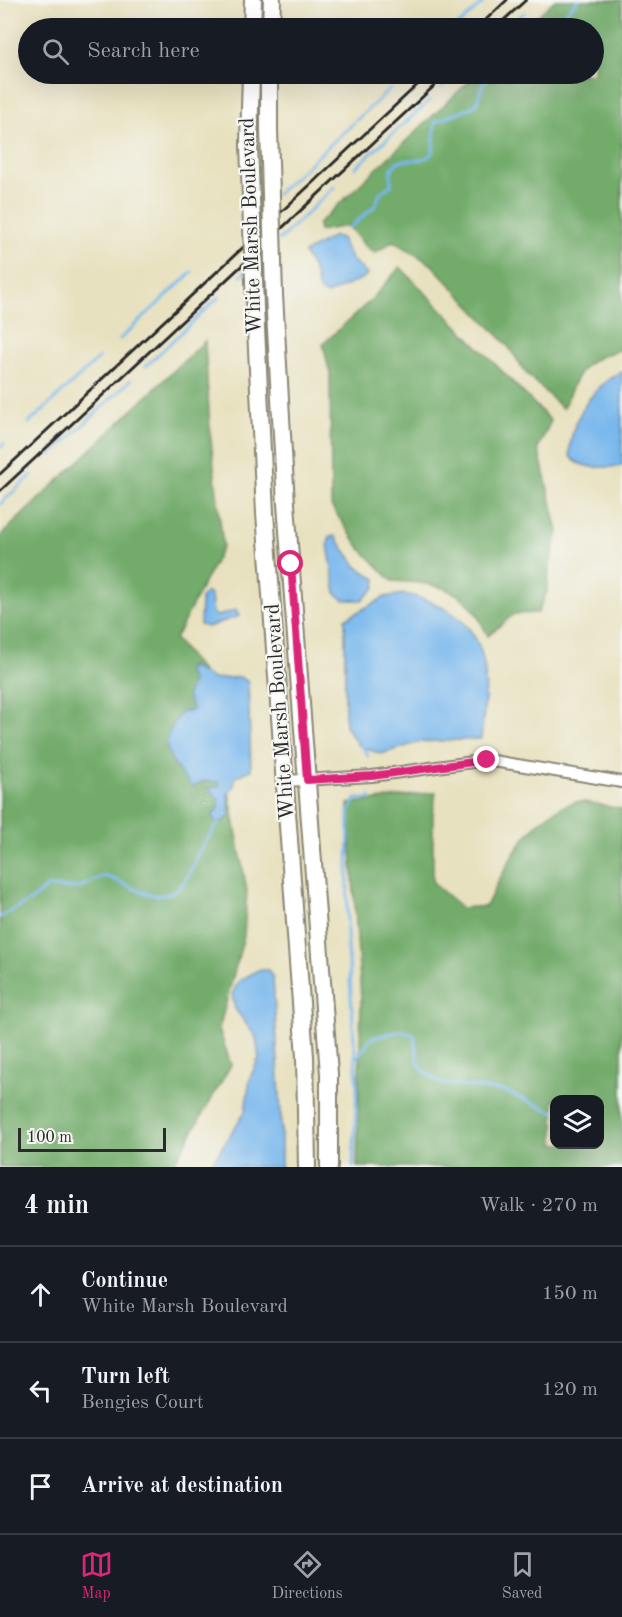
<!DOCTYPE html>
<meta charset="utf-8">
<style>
:root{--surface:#171b24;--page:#20242c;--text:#f1f3f6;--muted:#9ea1a6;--line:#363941;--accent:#db2777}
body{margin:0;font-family:"Old Standard TT",serif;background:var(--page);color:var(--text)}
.controls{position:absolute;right:18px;bottom:18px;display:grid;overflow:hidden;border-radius:12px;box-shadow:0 6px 24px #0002}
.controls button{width:54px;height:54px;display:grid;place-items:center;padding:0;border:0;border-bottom:2px solid var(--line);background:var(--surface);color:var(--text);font:30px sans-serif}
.scale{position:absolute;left:18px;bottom:15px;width:148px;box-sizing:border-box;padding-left:6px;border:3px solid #2b2b2b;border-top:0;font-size:16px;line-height:21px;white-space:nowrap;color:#2b2b2b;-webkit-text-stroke:4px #f6f6f2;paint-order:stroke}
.stop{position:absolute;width:18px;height:18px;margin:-14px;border:4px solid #db2777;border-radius:50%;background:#fff}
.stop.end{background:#db2777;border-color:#fff;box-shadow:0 2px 6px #0008}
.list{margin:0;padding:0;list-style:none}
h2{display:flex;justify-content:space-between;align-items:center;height:78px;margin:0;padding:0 24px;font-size:26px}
h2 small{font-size:20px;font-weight:400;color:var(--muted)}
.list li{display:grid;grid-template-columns:39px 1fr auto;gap:18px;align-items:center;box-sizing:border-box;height:96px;padding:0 24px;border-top:2px solid var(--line)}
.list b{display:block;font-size:22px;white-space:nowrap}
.list p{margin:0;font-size:20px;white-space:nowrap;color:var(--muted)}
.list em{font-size:20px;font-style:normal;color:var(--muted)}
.icon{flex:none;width:33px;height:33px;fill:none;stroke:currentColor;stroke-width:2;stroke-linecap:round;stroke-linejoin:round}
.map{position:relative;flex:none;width:622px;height:1167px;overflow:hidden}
.search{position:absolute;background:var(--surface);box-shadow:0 6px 24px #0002;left:18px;right:18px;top:18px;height:66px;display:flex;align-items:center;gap:15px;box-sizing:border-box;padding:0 21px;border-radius:33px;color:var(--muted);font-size:22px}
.sheet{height:366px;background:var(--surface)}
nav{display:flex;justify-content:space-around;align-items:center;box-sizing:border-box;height:84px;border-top:2px solid var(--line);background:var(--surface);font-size:16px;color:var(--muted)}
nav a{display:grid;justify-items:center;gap:3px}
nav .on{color:var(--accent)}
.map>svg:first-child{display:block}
.forest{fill:#72ab6a;stroke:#4e6b4a;stroke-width:1.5;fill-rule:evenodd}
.water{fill:#79b8ed;stroke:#52728c;stroke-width:1.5}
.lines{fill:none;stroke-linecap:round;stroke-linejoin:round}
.stream{stroke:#79b8ed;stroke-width:3}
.minor-casing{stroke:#8a8675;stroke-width:14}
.primary-casing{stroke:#8a8675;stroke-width:20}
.minor{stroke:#fff;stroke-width:10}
.primary{stroke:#fff;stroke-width:16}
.rail{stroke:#2b2b2b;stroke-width:3}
.primary-bridge-casing{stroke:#8a8675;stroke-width:20;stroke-linecap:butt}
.primary-bridge{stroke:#fff;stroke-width:16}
.route{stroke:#db2777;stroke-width:8}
.labels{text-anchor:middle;stroke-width:4.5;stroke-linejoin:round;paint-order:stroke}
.street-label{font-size:21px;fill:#2b2b2b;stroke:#f6f6f2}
</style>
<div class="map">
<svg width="622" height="1167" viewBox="0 0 622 1167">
<rect width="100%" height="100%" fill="#f6f6f2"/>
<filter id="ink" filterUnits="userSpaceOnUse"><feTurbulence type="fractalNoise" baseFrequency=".0167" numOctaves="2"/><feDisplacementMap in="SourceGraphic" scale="12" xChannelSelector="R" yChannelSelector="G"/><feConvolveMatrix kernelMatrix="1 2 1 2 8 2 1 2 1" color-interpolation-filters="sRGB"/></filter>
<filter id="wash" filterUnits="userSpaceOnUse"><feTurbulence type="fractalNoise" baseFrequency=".008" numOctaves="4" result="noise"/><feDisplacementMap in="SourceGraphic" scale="24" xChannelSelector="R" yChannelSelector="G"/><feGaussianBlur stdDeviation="1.35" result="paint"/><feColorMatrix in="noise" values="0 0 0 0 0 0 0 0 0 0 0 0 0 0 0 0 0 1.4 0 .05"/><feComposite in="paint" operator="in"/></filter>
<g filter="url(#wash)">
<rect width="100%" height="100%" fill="#e8e1bf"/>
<path class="forest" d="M555,0H622V349C579,362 580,369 563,409L526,373L508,346L431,264L393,241L375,253L364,245L348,226L319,231L318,224L477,74H594V28H524Z
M400,267L551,421L538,448L558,531L550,565L547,591L538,613L514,614L488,636C482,625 477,611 468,603C449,584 418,582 392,581L360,548L331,506L330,374L323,344L372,299Z
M205,341L210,431L223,546L175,639L221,694L228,786L247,891L244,936L219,1029L231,1065L172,1167H0V536Z
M436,792L433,814V883L462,908L486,906C506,867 528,814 576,802C584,800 611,808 622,809V1167H357L361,999L348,804ZM554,1100H600V1144H554Z"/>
<path class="water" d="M334,236L341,238L351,259L367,274L363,278L326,295L319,290L314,271L304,253Z
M622,372V466C606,467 581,471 570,456C568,424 593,384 622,372Z
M335,536L357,567L376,579L375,588L362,600H345L336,594L328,544L330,537Z
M206,592L211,596L213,614L218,616L236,610L239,616L208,627L200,625L201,598Z
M404,594C441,602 478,621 484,665C488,688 483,715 481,739L420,742L381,754L359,746L345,726V619L385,597Z
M190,666L213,679L240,677L248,682L251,770L235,777L234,786L228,794L230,816L218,824L212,817L219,807V800L208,788L220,786L219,782L203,781L193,787C181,775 160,752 169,733C172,726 177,719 181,712L193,710L187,696L192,681L187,670Z
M258,970H268L273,978L281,1115V1167H209L245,1112L250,1078L259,1058L256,1037L235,1009L232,994L239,981Z"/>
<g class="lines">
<path class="stream" d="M455,28L486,0
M507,28L524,13
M543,28L558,21L578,0
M403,77L407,74
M442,87L457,74
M355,168L429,101
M277,194L391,88
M349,228L374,207L381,192L391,185V170L397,162C412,157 421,165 433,152L435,122L476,105L483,83L496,74
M279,240L334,187
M241,276L248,269
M120,339L192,272
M146,366L219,297
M29,423L99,358
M0,447L4,444
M51,455L131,380
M0,504L32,475
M361,745L368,756
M0,917L30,901L47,887L78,888L104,876C121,880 135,892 153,895C180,899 189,876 197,856C202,844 211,834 218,824
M357,1057L371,1038L401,1031L414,1035L418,1062L423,1070L440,1083L503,1091L554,1112
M353,1167L357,1085L347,933L349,812L356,799H370V796"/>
</g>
</g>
<g filter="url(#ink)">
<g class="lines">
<g class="minor-casing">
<path id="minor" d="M285,781L372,776L487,760L622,782"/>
</g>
<g class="primary-casing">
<path id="primary" d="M252,28L253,0
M271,28L272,0
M269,129V74
M249,145L251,74
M274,295L286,504L329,1074V1167
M255,308L265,513L305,1057L307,1167"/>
</g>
<use href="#minor" class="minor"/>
<use href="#primary" class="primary"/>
<path class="rail" d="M477,28L507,0
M495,28L526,0
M0,474L429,74
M0,491L447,74"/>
<g class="primary-bridge-casing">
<path id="primary-bridge" d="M269,129L274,295
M249,145L255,308"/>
</g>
<use href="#primary-bridge" class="primary-bridge"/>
</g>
</g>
<g class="lines" filter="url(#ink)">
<path class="route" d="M291,564L307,780L372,776L487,760"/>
</g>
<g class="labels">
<g class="street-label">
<text transform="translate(250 226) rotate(-92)" y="7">White Marsh Boulevard</text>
<text transform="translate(279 712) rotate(-94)" y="7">White Marsh Boulevard</text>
</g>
</g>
</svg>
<div class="controls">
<button><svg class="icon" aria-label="layers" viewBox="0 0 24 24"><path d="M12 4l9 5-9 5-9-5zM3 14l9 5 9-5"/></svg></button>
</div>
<div class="scale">100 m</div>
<div class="stop" style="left:291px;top:564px"></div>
<div class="stop end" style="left:487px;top:760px"></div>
<div class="search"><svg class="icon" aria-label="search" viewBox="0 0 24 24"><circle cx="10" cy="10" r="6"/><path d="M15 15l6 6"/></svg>Search here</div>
</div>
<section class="sheet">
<h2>4 min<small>Walk · 270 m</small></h2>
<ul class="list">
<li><svg class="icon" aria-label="ahead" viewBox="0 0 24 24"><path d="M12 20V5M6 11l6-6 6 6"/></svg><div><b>Continue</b><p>White Marsh Boulevard</p></div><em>150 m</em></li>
<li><svg class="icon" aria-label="left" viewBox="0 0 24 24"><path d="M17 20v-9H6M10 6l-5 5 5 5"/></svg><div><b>Turn left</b><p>Bengies Court</p></div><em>120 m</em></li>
<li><svg class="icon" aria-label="arrive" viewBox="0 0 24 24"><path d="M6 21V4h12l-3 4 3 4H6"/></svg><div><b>Arrive at destination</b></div></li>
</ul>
</section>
<nav>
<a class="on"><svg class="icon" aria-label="map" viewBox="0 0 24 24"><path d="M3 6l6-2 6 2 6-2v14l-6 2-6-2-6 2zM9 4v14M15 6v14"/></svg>Map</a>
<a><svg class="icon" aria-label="directions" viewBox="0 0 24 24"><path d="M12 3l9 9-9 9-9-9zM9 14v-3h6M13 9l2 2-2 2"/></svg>Directions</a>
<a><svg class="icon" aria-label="saved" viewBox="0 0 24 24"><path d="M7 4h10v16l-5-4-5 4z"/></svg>Saved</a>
</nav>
